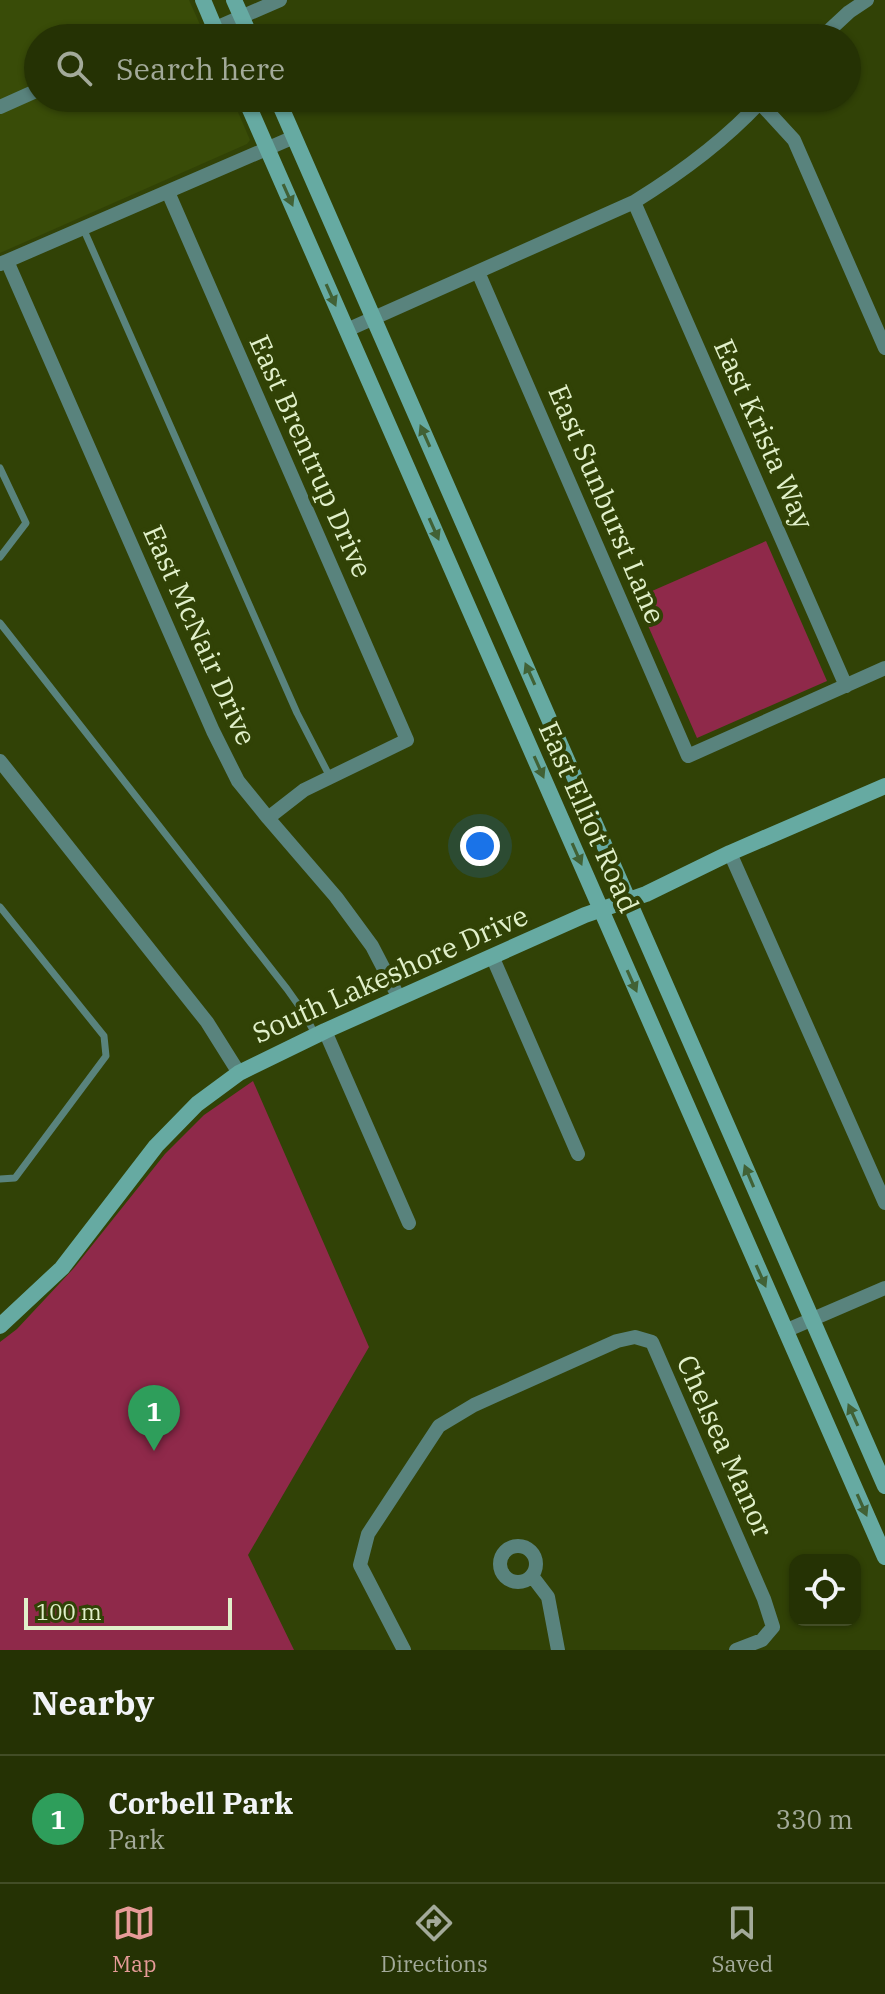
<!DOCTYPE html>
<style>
:root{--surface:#253204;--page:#313e13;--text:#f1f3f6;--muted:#a3aa9a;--line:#424d26;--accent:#e69b98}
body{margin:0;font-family:"IBM Plex Serif",serif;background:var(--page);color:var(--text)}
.controls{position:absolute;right:24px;bottom:24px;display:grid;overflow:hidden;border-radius:16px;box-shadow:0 2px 6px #0004}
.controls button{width:72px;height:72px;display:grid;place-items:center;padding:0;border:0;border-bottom:2px solid var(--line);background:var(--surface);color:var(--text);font:40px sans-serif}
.scale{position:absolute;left:24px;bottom:20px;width:208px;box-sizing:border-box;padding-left:8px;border:4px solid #e1f0ca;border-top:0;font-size:22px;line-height:28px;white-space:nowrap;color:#e1f0ca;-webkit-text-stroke:6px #314206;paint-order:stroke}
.you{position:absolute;left:480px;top:846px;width:28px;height:28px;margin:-20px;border:6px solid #fff;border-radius:50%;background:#1a73e8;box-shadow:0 0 0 12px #1a73e833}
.badge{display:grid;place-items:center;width:52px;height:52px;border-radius:50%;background:var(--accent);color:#fff;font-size:26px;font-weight:700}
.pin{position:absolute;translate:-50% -66px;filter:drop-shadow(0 2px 4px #0008)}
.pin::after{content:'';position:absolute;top:42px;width:28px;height:24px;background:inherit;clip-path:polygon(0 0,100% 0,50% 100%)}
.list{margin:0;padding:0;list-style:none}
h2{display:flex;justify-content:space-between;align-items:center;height:104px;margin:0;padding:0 32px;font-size:34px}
h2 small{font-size:26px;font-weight:400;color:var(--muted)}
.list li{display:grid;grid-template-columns:52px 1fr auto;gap:24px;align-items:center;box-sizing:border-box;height:128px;padding:0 32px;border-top:2px solid var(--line)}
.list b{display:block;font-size:30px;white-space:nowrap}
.list p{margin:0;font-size:26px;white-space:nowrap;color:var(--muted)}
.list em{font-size:26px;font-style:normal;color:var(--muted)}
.icon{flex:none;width:44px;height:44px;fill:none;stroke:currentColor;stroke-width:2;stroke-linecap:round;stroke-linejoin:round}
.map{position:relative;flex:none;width:885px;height:1650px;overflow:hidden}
.search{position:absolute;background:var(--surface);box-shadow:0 2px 6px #0004;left:24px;right:24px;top:24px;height:88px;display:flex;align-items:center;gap:20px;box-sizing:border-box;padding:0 28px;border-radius:44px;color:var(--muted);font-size:30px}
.sheet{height:232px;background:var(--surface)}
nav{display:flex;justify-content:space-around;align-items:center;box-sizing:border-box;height:112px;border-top:2px solid var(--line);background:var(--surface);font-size:22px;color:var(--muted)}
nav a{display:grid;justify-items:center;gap:4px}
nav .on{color:var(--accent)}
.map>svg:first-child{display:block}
.built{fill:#394c08}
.green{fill:#8f294a}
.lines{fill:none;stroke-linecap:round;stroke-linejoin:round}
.lane{stroke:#59837d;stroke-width:7}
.street{stroke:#59837d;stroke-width:14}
.secondary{stroke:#66aaa2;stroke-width:16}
.oneway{fill:#416135}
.labels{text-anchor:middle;stroke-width:8;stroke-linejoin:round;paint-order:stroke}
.street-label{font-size:28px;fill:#e1f0ca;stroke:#314206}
</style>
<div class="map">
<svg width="885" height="1650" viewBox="0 0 885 1650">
<rect width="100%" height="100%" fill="#314206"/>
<path class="built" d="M0,0H189L206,38H38V98H232L250,140L247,144L0,253Z"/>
<path class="green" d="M766,541L827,681L697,738L636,598Z
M253,1081L369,1347L248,1555L294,1650H0V1342L17,1329L74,1268L165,1154L204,1115Z"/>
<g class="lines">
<path class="lane" d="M83,228L297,713L330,777
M0,468L26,523L0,557
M0,623L287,989L304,1013L315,1034
M0,907L104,1036L106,1056L15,1178L0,1179"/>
<path class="street" d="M193,38L280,0
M821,38L849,12L867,0
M760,103L794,140L885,348
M0,107L38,90
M168,192L407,740L304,790L268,818
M634,202L846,686
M7,261L213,731L238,781L268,818L336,897L372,946L399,998
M0,264L294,137
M478,272L688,756L885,668
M347,330L634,202C681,173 727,139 764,98
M0,761L207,1022L239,1073
M730,853L885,1203
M492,956L578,1154
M325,1031L409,1223
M785,1331L885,1288
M500 1564a18 18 0 1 1 36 0a18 18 0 1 1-36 0Z
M532,1576L548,1597L558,1650
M404,1650L360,1565L368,1534L439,1426L474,1405L617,1341L635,1337L652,1342L764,1599L773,1627L762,1640L736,1650"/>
<path class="secondary" d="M203,0L219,38
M234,0L251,38
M245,98L885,1557
M277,98L885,1486
M0,1326L62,1268L156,1146L197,1104L239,1073L325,1031L585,915L646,894L730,853L885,786"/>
</g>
<defs><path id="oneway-solid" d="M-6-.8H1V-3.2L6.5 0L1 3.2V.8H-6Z" transform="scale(2)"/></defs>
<g class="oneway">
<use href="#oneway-solid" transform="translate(288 195) rotate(66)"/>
<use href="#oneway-solid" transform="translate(331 295) rotate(66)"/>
<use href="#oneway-solid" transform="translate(425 436) rotate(-114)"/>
<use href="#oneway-solid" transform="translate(434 529) rotate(66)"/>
<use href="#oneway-solid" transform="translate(530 674) rotate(-114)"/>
<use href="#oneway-solid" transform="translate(539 767) rotate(66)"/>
<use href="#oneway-solid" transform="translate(577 854) rotate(66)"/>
<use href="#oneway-solid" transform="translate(632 981) rotate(66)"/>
<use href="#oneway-solid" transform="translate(749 1176) rotate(-113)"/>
<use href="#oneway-solid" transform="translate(761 1276) rotate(66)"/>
<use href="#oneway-solid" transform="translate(853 1415) rotate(-114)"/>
<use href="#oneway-solid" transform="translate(862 1505) rotate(66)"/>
</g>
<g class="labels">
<g class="street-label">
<text transform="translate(764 434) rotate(66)" y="10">East Krista Way</text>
<text transform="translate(311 456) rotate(66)" y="10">East Brentrup Drive</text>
<text transform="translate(607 504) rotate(67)" y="10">East Sunburst Lane</text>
<text transform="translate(200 635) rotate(66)" y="10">East McNair Drive</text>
<text transform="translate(589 817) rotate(66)" y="10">East Elliot Road</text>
<text transform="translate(390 974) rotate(-24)" y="10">South Lakeshore Drive</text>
<text transform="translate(725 1446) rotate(66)" y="10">Chelsea Manor</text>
</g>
</g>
</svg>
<div class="controls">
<button><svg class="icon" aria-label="locate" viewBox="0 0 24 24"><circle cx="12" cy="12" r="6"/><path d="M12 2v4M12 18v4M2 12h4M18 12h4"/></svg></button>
</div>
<div class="scale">100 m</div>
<div class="you"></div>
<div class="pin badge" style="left:154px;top:1451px;background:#2e9e5b">1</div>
<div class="search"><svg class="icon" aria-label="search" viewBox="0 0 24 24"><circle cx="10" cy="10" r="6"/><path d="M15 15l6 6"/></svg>Search here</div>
</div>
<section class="sheet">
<h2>Nearby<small></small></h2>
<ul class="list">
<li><span class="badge" style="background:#2e9e5b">1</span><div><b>Corbell Park</b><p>Park</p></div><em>330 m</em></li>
</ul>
</section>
<nav>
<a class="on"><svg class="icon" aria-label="map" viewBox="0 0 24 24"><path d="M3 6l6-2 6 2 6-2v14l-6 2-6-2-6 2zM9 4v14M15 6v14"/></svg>Map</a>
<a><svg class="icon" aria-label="directions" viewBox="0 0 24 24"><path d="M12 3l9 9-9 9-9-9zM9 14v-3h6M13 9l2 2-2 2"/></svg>Directions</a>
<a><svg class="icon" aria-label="saved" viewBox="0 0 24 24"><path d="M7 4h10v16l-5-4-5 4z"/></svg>Saved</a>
</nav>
